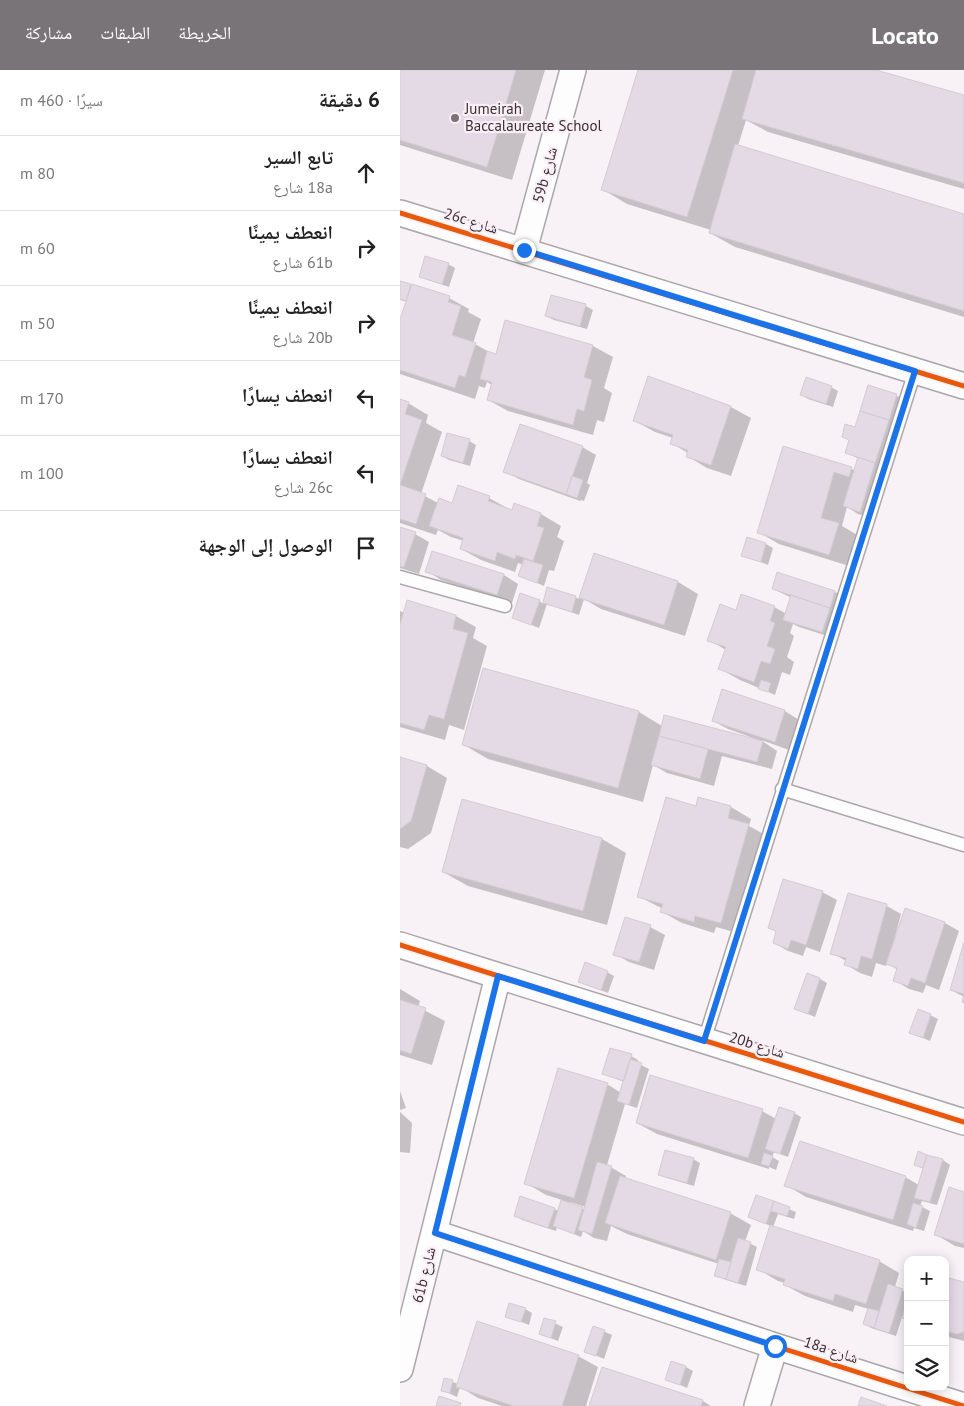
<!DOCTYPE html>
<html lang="ar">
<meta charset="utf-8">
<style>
:root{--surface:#fff;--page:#f6f6f6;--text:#222;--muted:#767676;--line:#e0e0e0;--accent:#797477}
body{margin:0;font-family:"PT Sans","Noto Naskh Arabic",sans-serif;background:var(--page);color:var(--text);direction:rtl}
.controls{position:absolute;right:15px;bottom:15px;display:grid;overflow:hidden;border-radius:10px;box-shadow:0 2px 12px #0003}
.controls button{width:45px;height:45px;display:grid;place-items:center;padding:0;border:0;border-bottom:1px solid var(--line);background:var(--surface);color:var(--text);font:25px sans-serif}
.stop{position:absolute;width:15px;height:15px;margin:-11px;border:4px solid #1a73e8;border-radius:50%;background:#fff}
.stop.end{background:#1a73e8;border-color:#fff;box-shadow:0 1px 5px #0008}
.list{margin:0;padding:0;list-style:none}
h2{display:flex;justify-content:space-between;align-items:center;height:65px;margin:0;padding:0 20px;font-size:21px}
h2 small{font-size:16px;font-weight:400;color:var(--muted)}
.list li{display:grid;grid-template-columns:32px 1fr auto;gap:15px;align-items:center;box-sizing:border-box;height:75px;padding:0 20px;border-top:1px solid var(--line)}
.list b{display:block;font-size:19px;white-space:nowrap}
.list p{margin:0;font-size:16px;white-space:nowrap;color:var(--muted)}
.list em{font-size:16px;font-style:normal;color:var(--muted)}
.icon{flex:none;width:28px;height:28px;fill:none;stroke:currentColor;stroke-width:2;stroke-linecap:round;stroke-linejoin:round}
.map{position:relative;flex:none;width:564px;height:1336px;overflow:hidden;direction:ltr}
header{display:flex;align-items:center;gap:30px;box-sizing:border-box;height:70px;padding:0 25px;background:var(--accent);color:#fff}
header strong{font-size:24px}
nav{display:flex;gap:28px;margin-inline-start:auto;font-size:18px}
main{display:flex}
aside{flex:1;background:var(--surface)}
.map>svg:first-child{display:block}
.shadow{fill:#0003;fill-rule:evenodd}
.building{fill:#e4dae5;stroke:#d2cdd1}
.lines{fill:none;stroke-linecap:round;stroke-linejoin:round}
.service-casing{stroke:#aca7aa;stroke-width:15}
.minor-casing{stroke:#aca7aa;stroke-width:28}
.service{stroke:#fefdfe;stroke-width:12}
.minor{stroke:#fefdfe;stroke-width:25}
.cycleway-casing{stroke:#fbeef5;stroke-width:8}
.cycleway{stroke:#e8590c;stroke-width:5}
.route{stroke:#1a73e8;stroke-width:6}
.poi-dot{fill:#797477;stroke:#fbeef5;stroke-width:2}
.labels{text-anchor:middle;stroke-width:4.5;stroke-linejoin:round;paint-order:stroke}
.poi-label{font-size:15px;fill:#353133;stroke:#fbeef5;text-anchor:start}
.street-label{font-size:15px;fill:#353133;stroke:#fbeef5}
</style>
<header>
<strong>Locato</strong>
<nav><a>الخريطة</a><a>الطبقات</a><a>مشاركة</a></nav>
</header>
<main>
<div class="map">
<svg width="564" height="1336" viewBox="0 0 564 1336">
<rect width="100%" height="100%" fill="#f8f1f5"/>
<path class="shadow" d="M0,0H145L112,110L0,75Z
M239,0H472L564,27V119L368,62L346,50L338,76L564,145V247L335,177L310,163L311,160L227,134L202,119Z
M48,194L55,198L49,217L28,210L20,206Z
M0,212L49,228L69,239L68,242L81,249L73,273L93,284L97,285L106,251L193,276L213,287L204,318L212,323L204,352L197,350L193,365L108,341L88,330L92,315L87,312L85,318L79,316L75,329L0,304V251L7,232L0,230Z
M186,236L193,240L187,259L154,250L146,246Z
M431,317L438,321L433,337L408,329L401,325Z
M496,325L503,330L474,449L458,444L447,437L442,456L459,466L449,496L379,474L358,462L384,377L455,400L459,389L446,382L455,358Z
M0,331L8,333L28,345L26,353L42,362L21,424L38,433L52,434L89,428L113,441L115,435L141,444L161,456L157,467L164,471L154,501L149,500L144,516L119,505L123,495L118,493L115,502L81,490L61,479L64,471L51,467L38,460L36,465L0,453Z
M331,337L351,348L331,406L307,398L287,386L288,383L271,373L273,368L255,362L235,351Z
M69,371L76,375L70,396L49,390L42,386Z
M182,377L196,385L187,413L190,415L184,431L181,430L180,431L119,409L105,401Z
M0,458L15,464L29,472L19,504L0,498Z
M348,468L366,474L373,478L368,495L343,485Z
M195,485L278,512L298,524L285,566L201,539L184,529L179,545L147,534L139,558L114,548L139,531L144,534L148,519L180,529Z
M27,501L104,505L118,514L112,533L41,510Z
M373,519L435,522L449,530L437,569L399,557L393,554L390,563L394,566L387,587L394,592L390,605L382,602L375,625L340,610L320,599L326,580L309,570L337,542L374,537L387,544L392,528Z
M8,532L56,546L76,557L73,568L87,576L64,660L49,655L45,670L0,657V541L5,543Z
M323,621L385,641L399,650L389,680L361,670L377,681L372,699L322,686L314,716L267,703L253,695L243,732L88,689L64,675L239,642L262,656L356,671V669L328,659L313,651Z
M0,688L27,696L47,708L31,763L8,779L0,777Z
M299,728L331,737L351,749L349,756L369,767L341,864L316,857L314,863L282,853L262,842L263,839L238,826L296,737Z
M63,730L202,769L226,783L207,855L68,816L43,802Z
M422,822L437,830L420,882L406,877L403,886L388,881L374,873Z
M449,824L487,836L501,844L495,867L545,853L559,861L539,920L526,915L523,923L509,919L494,910L498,900L487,893L486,896L476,893L472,907L460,903L445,894L446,891L432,883Z
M250,857L265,865L254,900L229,892L215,884Z
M564,876V927L551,920Z
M207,902L214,906L208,923L179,912Z
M420,909L427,913L415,947L396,939Z
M0,919L20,931L18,937L45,951L32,995L0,985Z
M530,945L538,949L530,971L511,963Z
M231,986L238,990L237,993L249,999L237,1038L225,1034L207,1095L226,1106L225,1109L330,1143L351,1155L345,1171L357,1177L346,1216L323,1209L316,1205L319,1194L227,1164L211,1156L207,1171L194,1168L183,1161L181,1167L157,1157L156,1161L122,1150L115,1145L154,1139L159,1141L162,1130L146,1125L126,1113L207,1014L221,1023L224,1012L204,1004ZM170,1132L186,1137L185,1140L170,1134Z
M0,1021L6,1038L0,1040Z
M362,1041L376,1049L394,1043L401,1047L388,1087L374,1082L372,1087L379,1091L376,1100L369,1097V1099L257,1064L237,1053Z
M0,1042L12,1053L10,1083L0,1082Z
M518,1083L543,1090L550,1095L537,1135L522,1131L520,1136L530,1141L524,1161L514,1158L513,1161L406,1127L386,1115L505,1107L519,1115L524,1099L515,1094Z
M293,1089L300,1093L294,1116L267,1108L260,1104Z
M549,1118L564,1123V1178L555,1176L535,1164Z
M356,1126L396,1142L394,1149L378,1144L373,1157L479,1191L499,1203L495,1217L508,1223V1250L502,1247L496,1266L471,1258L464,1253L469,1239L455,1235L453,1242L405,1226L385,1215V1213L378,1211L358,1199L371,1156L350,1147Z
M545,1208L564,1213V1271L545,1266Z
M125,1239L132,1243L129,1255L107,1246Z
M145,1249L163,1257L158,1271L140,1264Z
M194,1257L212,1265L204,1289L186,1281Z
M178,1286L198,1297L186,1336H102L78,1328L60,1317L57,1327L42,1320L45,1309L58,1314Z
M286,1297L293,1301L287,1318L266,1309Z
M202,1298L303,1331L311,1336H190Z"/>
<path class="building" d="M0,0H116L87,97L0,70Z
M238,0H333L287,147L201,120Z
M356,0H476L564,25V113L342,49Z
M335,74L564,144V241L309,163Z
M25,186L49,193L42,214L19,207Z
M0,211L11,214L6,231L0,229Z
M12,214L50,226L48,232L61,236L52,265L76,273L65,307L59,305L55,318L0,300V249Z
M151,225L186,234L180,256L145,246Z
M105,250L193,275L184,307L192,310L184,341L177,339L173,355L87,330L92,312L80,309L87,281L96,284Z
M248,306L331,336L311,395L286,387L288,380L270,374L273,365L233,351Z
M406,307L432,316L426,334L400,325Z
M468,315L497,324L489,350L460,341Z
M0,329L9,332L5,344L22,350L0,415L26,424L16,454L0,449Z
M460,341L489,350L475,393L445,383L449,370L442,367L445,354L455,357Z
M120,354L183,376L166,424L103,402Z
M47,363L70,369L63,393L41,386Z
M383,376L452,397L449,407L434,402L421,448L439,453L429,485L357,463Z
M458,387L475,393L460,442L443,436Z
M172,406L183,410L177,428L166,424Z
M58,415L90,426L88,431L112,440L114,433L141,443L137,456L144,458L133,491L116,485L115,489L97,482L95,491L60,479L63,468L29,456L39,428L52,433Z
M0,457L16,462L4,497L0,496Z
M347,467L366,473L361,492L341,486Z
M32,481L104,504L97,525L25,502Z
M194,483L278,511L264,555L179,528Z
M124,489L143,495L137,513L118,506Z
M377,502L435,521L430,538L372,519Z
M147,517L176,526L172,542L143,533Z
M120,523L140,530L131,555L112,548Z
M341,524L375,536L370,551L375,553L367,576L375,579L370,594L361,591L354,612L318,599L326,577L307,571L320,534L336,540Z
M391,525L430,538L422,562L383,550Z
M7,530L56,545L53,559L68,563L44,649L29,645L24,660L0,653V555Z
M83,598L239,641L218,718L62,675Z
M361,610L371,613L368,622L358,619Z
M322,619L385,640L375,672L312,651Z
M264,645L363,671L357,692L259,666Z
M259,666L308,679L300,709L251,695Z
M0,687L27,695L11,751L0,759Z
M266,727L296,736L298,727L331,736L328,748L349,754L321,853L295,846L294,852L260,842L263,834L237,827Z
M62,729L202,768L183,841L42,802Z
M383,809L423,821L406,875L391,870L388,879L373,873L376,861L368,858Z
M448,823L487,834L472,889L461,886L458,899L444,895L446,888L430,884Z
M505,838L545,852L525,913L511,908L508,916L493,911L497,898L486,894Z
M225,847L251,855L239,892L213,885Z
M564,872V933L562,932L564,924L550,920Z
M185,892L208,901L201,920L178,912Z
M407,903L420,908L408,944L394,939Z
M0,930L26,938L11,984L0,980Z
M518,939L531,944L523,968L509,963Z
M210,978L232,984L224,1011L202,1004Z
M230,989L242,993L229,1035L217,1031Z
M158,998L208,1013L174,1128L124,1114Z
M250,1005L363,1039L348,1088L236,1053Z
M379,1037L395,1042L380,1084L365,1079Z
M400,1071L506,1106L493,1150L384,1116Z
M265,1080L294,1088L287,1113L258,1105Z
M518,1081L527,1085L523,1098L514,1095Z
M364,1083L373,1086L369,1096L361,1094Z
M527,1085L543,1089L530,1132L514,1128Z
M197,1092L212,1096L192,1164L178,1160Z
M220,1106L331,1142L316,1190L205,1153Z
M549,1117L564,1122V1174L534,1165Z
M356,1125L374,1131L366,1154L348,1147Z
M120,1126L155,1138L148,1158L114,1146Z
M161,1130L183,1137L174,1164L153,1156Z
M374,1131L390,1137L387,1146L371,1141Z
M513,1133L523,1136L516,1158L507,1154Z
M370,1155L480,1190L466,1234L435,1224L433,1231L383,1215L385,1209L356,1200Z
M338,1168L351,1172L338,1213L326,1209Z
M319,1189L331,1192L326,1209L314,1206Z
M545,1207L564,1212V1262L557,1264L545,1261Z
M488,1214L503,1219L489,1263L474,1258Z
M508,1227V1250L502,1248Z
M109,1233L126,1238L121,1252L105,1247Z
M468,1238L479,1241L474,1258L463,1254Z
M144,1248L156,1251L151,1268L139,1264Z
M77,1251L179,1285L162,1336H114L56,1317Z
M193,1256L205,1260L196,1286L184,1282Z
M271,1291L286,1296L280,1315L265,1310Z
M202,1297L303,1330L301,1336H189Z
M44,1308L53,1310L50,1323L41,1321Z
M39,1326L61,1333L60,1336H36Z
M461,1327L487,1336H458Z"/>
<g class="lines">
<g class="service-casing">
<path id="service" d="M0,507L105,536
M382,719L564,775
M304,971L515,301"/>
</g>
<g class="minor-casing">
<path id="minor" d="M0,143L564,316
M124,180L173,0
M0,875L564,1052
M35,1163L375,1276L564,1336
M0,1299L98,906
M357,1336L375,1276"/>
</g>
<use href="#service" class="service"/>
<use href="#minor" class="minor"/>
<g class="cycleway-casing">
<path id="cycleway" d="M0,143L564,316
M0,875L564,1052
M35,1163L375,1276L564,1336"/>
</g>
<use href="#cycleway" class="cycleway"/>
</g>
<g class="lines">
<path class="route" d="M124,180L515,301L304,971L98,906L35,1163L375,1276"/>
</g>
<circle class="poi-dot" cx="55" cy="48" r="5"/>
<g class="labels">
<g class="poi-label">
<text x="65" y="44">Jumeirah<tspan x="65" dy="17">Baccalaureate School</tspan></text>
</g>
<g class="street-label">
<text transform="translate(145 105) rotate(-75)" y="5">59b شارع</text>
<text transform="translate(71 151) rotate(17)" y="5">26c شارع</text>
<text transform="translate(357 975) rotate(17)" y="5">20b شارع</text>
<text transform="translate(24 1205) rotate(-76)" y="5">61b شارع</text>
<text transform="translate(431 1280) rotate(18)" y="5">18a شارع</text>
</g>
</g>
</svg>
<div class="controls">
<button>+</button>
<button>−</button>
<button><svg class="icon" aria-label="layers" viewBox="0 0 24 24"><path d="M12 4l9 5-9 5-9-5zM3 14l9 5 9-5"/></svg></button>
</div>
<div class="stop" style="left:375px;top:1276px"></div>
<div class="stop end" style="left:124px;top:180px"></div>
</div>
<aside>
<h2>6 دقيقة<small>سيرًا · 460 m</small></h2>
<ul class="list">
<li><svg class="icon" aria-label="ahead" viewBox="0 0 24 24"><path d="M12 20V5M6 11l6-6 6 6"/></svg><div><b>تابع السير</b><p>18a شارع</p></div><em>80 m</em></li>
<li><svg class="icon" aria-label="right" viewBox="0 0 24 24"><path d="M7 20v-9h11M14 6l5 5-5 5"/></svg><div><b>انعطف يمينًا</b><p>61b شارع</p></div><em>60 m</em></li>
<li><svg class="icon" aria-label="right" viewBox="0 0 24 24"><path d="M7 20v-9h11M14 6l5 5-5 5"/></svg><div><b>انعطف يمينًا</b><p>20b شارع</p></div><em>50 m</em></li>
<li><svg class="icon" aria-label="left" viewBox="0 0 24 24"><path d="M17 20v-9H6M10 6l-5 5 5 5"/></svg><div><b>انعطف يسارًا</b></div><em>170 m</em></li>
<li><svg class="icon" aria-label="left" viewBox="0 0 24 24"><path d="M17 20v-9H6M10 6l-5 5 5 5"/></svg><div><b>انعطف يسارًا</b><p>26c شارع</p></div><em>100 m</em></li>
<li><svg class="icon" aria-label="arrive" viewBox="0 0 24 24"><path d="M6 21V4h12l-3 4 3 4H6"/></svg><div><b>الوصول إلى الوجهة</b></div></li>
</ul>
</aside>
</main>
